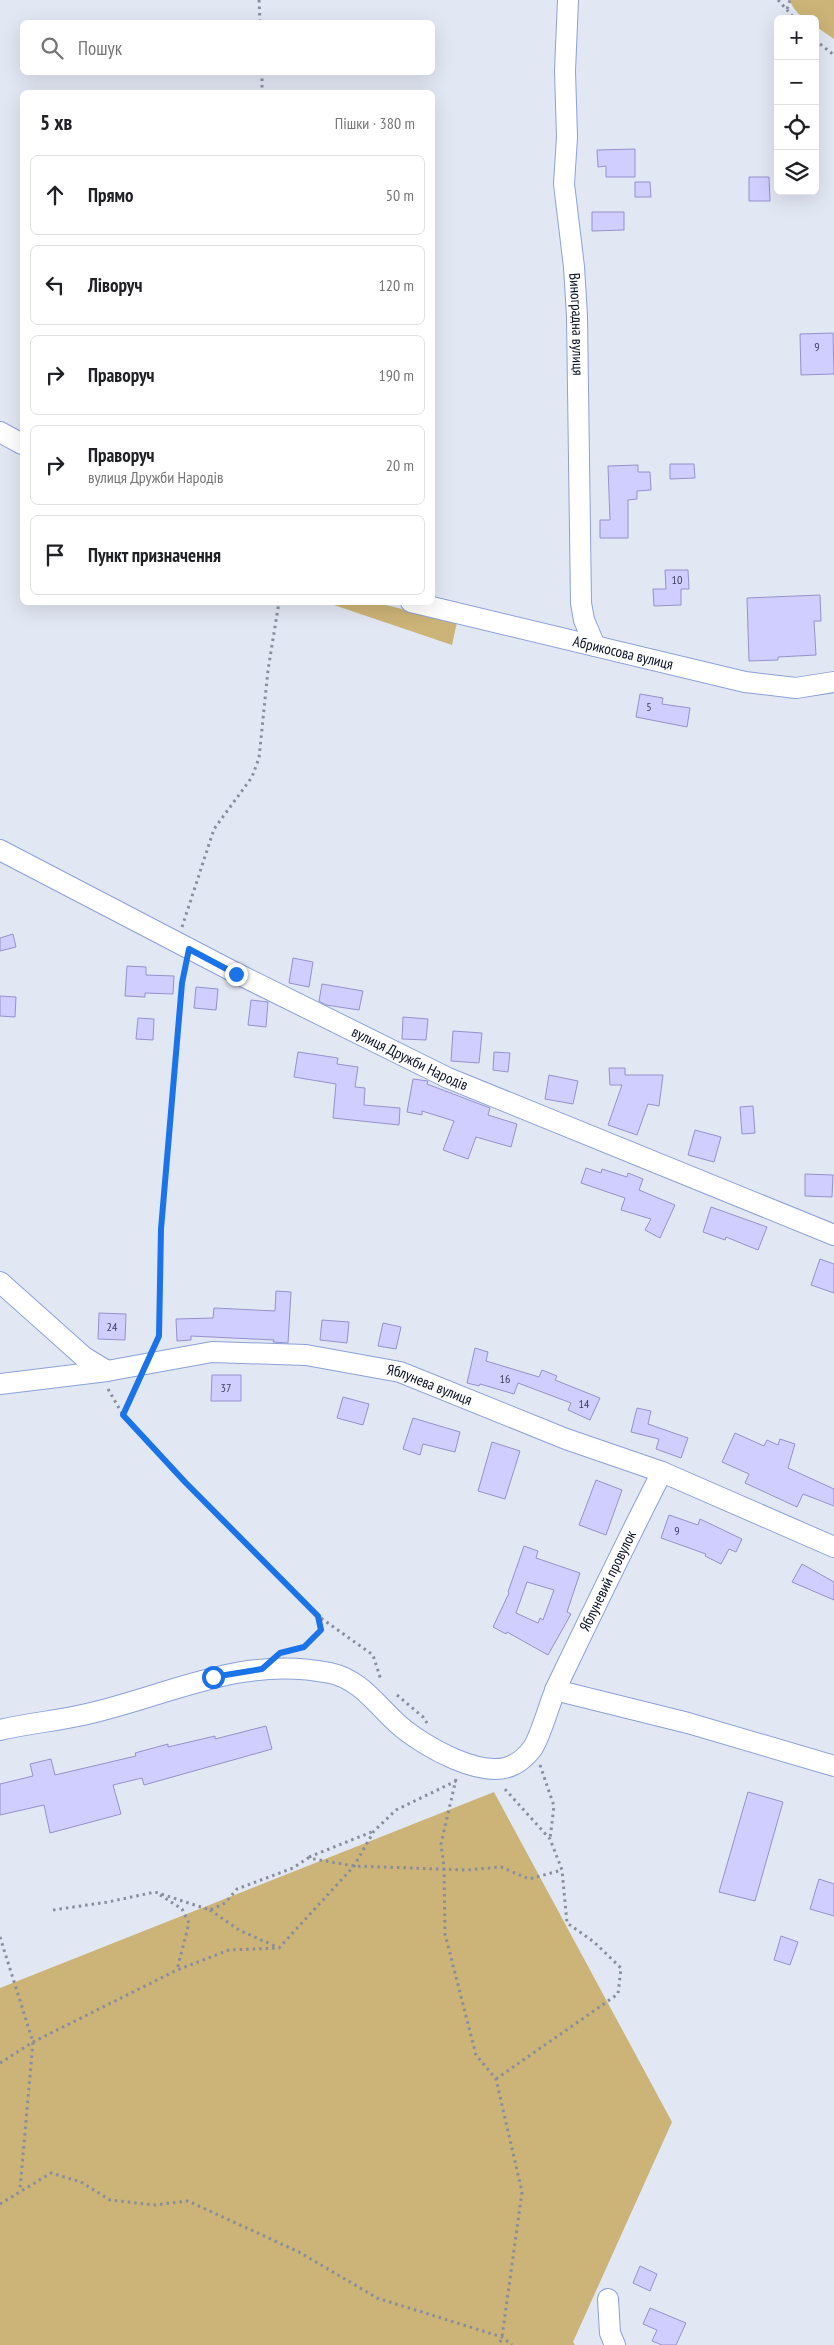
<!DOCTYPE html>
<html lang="uk">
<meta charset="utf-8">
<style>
:root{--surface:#fff;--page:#f6f6f6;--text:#202124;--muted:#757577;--line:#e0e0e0}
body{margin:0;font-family:"PT Sans Narrow",sans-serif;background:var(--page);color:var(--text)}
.controls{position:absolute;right:15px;top:15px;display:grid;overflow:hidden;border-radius:8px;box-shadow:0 5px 20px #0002}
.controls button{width:45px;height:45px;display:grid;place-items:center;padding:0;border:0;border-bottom:1px solid var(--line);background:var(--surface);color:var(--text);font:25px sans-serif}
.stop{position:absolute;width:15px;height:15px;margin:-11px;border:4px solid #1a73e8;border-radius:50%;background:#fff}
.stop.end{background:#1a73e8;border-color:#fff;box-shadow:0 1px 5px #0008}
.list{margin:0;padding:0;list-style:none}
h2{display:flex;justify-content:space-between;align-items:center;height:65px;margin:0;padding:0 20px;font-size:21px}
h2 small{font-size:16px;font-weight:400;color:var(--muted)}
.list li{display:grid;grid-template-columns:32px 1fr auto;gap:15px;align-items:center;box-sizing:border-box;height:80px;margin:0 10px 10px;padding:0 10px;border:1px solid var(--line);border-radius:8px}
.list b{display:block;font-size:19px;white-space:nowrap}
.list p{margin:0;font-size:16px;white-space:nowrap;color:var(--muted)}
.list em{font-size:16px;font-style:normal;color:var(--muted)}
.icon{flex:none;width:28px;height:28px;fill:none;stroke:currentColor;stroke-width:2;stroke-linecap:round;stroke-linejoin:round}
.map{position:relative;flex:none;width:834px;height:2345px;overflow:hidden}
.search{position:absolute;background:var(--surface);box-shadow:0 5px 20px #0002;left:20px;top:20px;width:415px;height:55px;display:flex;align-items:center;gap:12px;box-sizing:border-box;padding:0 18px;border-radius:8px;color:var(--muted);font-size:19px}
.panel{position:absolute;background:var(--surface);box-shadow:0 5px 20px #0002;left:20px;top:90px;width:415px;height:515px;border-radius:8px}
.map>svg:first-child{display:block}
.green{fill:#ccb377}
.building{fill:#d0cdff;stroke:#9691cc;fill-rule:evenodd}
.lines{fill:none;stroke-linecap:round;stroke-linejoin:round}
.minor-casing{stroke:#8ba1d9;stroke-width:22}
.path{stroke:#898e9e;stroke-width:3;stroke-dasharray:2.5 4;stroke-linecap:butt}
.minor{stroke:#fff;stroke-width:20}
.route{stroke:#1a73e8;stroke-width:6}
.labels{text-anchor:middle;stroke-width:5;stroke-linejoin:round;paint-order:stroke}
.number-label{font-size:12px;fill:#3b3f5b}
.street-label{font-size:15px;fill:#091024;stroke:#fff}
</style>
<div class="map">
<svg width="834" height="2345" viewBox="0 0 834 2345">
<rect width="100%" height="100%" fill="#e2e7f4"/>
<path class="green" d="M789,0H834V39L815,26V19C800,19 796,12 789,0Z
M328,603H377L457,622L452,645Z
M494,1792L672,2122L573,2342L575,2345H0V1988Z"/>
<path class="building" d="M635,149V177H606V166L598,167L597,150Z
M749,177H769L770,201H749Z
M635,182H650L651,197H635Z
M592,212H624V230L592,231Z
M833,333L834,374L801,375L800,334Z
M670,464H694L695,478L670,479Z
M638,465V472H650L651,490L637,491V499L628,500V538H600V520H610L608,466Z
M665,570H688L689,589H681V605L654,606L653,589H666Z
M820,595L821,621H814L816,655L778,657V660L749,661L747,598Z
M640,694L663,698L662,704L690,708L687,727L636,717Z
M13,934L16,947L0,951V938Z
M293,958L313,962L309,987L289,983Z
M127,966L146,967V975L174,976L173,994L145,993V997L125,996Z
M322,984L363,991L359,1010L326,1005L319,1001Z
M196,987L218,989L216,1010L194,1008Z
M0,996L16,997L15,1017L0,1016Z
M251,1000L268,1002L266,1027L248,1025Z
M403,1017L428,1019L426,1040L402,1039Z
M138,1018L154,1019L153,1040L136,1039Z
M453,1031L482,1033L479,1063L451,1061Z
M298,1052L338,1058L337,1064L358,1067L355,1087L365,1088L364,1105L400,1108L399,1125L333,1118L336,1084L294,1077Z
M494,1052L510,1053L508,1072L493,1070Z
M609,1068H625V1075H663L659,1106L648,1104L637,1135L608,1125L622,1085H610Z
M549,1075L578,1081L573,1104L545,1099Z
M413,1079L428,1081L427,1084L490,1108L488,1115L517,1124L511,1147L476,1137L468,1159L443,1150L454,1121L422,1111V1115L407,1112Z
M753,1106L755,1133L742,1134L740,1107Z
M695,1130L721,1137L714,1162L688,1155Z
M586,1168L601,1173L602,1169L627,1177L628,1173L643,1179L639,1190L675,1205L660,1238L645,1230L651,1219L621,1210L625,1198L581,1183Z
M805,1174L833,1175L832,1197L805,1196Z
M711,1207L767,1227L758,1250L726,1237L725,1240L703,1232Z
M820,1259L834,1264V1293L811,1285Z
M276,1291L291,1292L288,1343L273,1342L274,1340L191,1336V1340L177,1341L176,1319L213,1318L214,1308L275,1311Z
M99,1313L126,1314L125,1340L98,1339Z
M322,1320L349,1322L347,1343L320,1340Z
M383,1323L401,1327L396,1349L378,1346Z
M475,1348L488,1352L486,1361L539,1377L542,1370L557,1376L555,1380L600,1398L590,1420L568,1410L571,1403L518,1383L514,1394L480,1384L479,1386L467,1383Z
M212,1375H241V1401H211Z
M343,1397L369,1404L363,1425L337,1418Z
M637,1408L651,1411L648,1424L688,1438L681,1458L656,1449L659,1439L631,1432Z
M413,1418L460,1432L455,1452L423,1444L420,1455L403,1449Z
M735,1433L764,1446L767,1440L778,1445L780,1439L795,1444L788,1468L834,1489V1506L803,1494L797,1507L745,1483L749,1474L722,1462Z
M492,1442L520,1451L505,1499L478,1491Z
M596,1480L622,1490L606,1535L579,1525Z
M669,1515L698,1525L700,1519L742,1539L736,1552L729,1549L721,1564L705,1556L706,1554L661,1538Z
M524,1546L538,1551L536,1558L580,1573L567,1612L571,1614L548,1655L507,1632L506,1634L493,1627L509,1593L508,1592ZM527,1582L554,1590L543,1620L540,1618L538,1623L516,1613Z
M802,1564L834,1582V1600L792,1582Z
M266,1726L272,1749L144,1785L142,1778L113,1785L121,1814L50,1833L44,1805L0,1815V1784L33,1776L30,1764L51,1759L55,1775L136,1756L135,1753L168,1744V1747L215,1736V1739Z
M748,1792L783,1802L755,1901L719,1892Z
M819,1879L834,1884V1916L810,1909Z
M781,1936L798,1942L790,1965L774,1960Z
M640,2266L657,2274L650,2291L633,2283Z
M650,2308L686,2323L676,2345H662L652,2341L657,2330L643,2324Z"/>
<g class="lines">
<g class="minor-casing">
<g id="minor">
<path id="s1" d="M568,0L565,71L567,137L564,184L574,267L577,316L581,603L584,620L595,646"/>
<path d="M0,432L22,444"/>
<path id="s2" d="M411,602L745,682L796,688L834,682"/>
<path id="s3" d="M0,850L236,973L448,1078L834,1235"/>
<path d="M0,1282L84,1357L107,1371"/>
<path id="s4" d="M0,1384L107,1371L212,1352L306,1355L400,1372L566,1439L662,1472L834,1547"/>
<path d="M555,1690L688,1723L834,1766"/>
<path id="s5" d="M0,1730C29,1723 58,1721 87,1714C171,1695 240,1655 330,1673C362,1680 376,1705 399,1725C423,1746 485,1782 515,1764C521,1761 528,1754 532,1749C541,1737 550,1700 558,1684C592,1613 626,1542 662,1472"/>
<path d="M608,2299L610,2333L615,2345"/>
</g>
</g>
<path class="path" d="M259,0L260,22
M778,0L795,19
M787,9L790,0
M815,40L834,55
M262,72V92
M182,927L214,829L252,777L259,758L268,670L279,602
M156,1344L159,1336L161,1229L181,983L185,967
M138,1384L123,1415L185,1482L318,1616L373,1655L381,1680
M108,1389L123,1415
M293,1649L304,1647L321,1631L318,1617
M397,1695L423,1717L427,1723
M540,1765L554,1806L550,1839
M456,1779L441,1844L444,1867L445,1934L476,2055L496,2079L522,2192L502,2337L499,2345
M309,1857L374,1831
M160,1895L182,1909L189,1923L177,1970
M53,1910L108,1902L155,1892L210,1910L225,1903L237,1889L293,1868L308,1858L354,1866L467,1870L501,1867L529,1879L562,1870
M210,1910L239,1930L277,1947
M0,1937L33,2042L20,2189
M0,2063L33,2042L177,1970L229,1950L279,1948L354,1866L374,1831L396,1810L456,1781
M496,2079L618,1994L621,1968L594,1942L567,1923L562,1870L550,1839L503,1787
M0,2204L51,2173L81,2182L110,2200L155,2205L188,2201L299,2252L377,2298L502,2337L512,2345"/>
<use href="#minor" class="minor"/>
</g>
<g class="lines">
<path class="route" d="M213,1677L262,1669L280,1653L304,1647L321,1630L318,1616L185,1482L123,1415L159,1336L161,1229L182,983L189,949L236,974"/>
</g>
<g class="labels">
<g class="number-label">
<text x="817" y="351">9</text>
<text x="677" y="584">10</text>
<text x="649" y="711">5</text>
<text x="112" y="1331">24</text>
<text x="505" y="1383">16</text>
<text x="226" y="1392">37</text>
<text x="584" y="1408">14</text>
<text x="677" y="1535">9</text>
</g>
<g class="street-label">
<text dy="5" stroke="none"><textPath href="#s1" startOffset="325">Виноградна вулиця</textPath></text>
<text dy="5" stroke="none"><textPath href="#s2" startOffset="218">Абрикосова вулиця</textPath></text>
<text dy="5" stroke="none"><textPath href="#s3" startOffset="460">вулиця Дружби Народів</textPath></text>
<text dy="5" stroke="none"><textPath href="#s4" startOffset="436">Яблунева вулиця</textPath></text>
<text dy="5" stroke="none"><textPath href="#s5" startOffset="761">Яблуневий провулок</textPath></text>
</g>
</g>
</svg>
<div class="controls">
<button>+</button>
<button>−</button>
<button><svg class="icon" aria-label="locate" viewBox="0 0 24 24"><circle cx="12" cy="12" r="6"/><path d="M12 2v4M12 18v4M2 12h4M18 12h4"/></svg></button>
<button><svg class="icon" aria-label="layers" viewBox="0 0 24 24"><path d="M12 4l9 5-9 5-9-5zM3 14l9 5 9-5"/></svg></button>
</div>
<div class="stop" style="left:213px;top:1677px"></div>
<div class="stop end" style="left:236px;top:974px"></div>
<div class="search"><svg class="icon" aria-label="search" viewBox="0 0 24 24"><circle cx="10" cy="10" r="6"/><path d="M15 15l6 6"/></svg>Пошук</div>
<section class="panel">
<h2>5 хв<small>Пішки · 380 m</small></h2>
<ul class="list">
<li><svg class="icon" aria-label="ahead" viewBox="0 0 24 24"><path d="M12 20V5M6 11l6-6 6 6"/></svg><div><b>Прямо</b></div><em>50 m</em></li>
<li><svg class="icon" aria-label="left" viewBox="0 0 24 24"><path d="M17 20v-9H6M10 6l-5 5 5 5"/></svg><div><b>Ліворуч</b></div><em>120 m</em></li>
<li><svg class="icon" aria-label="right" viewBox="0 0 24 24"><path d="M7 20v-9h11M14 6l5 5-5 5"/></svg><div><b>Праворуч</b></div><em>190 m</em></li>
<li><svg class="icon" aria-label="right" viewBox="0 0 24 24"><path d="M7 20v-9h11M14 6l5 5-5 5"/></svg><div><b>Праворуч</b><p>вулиця Дружби Народів</p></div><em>20 m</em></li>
<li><svg class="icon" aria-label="arrive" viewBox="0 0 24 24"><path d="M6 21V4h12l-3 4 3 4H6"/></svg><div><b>Пункт призначення</b></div></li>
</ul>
</section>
</div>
